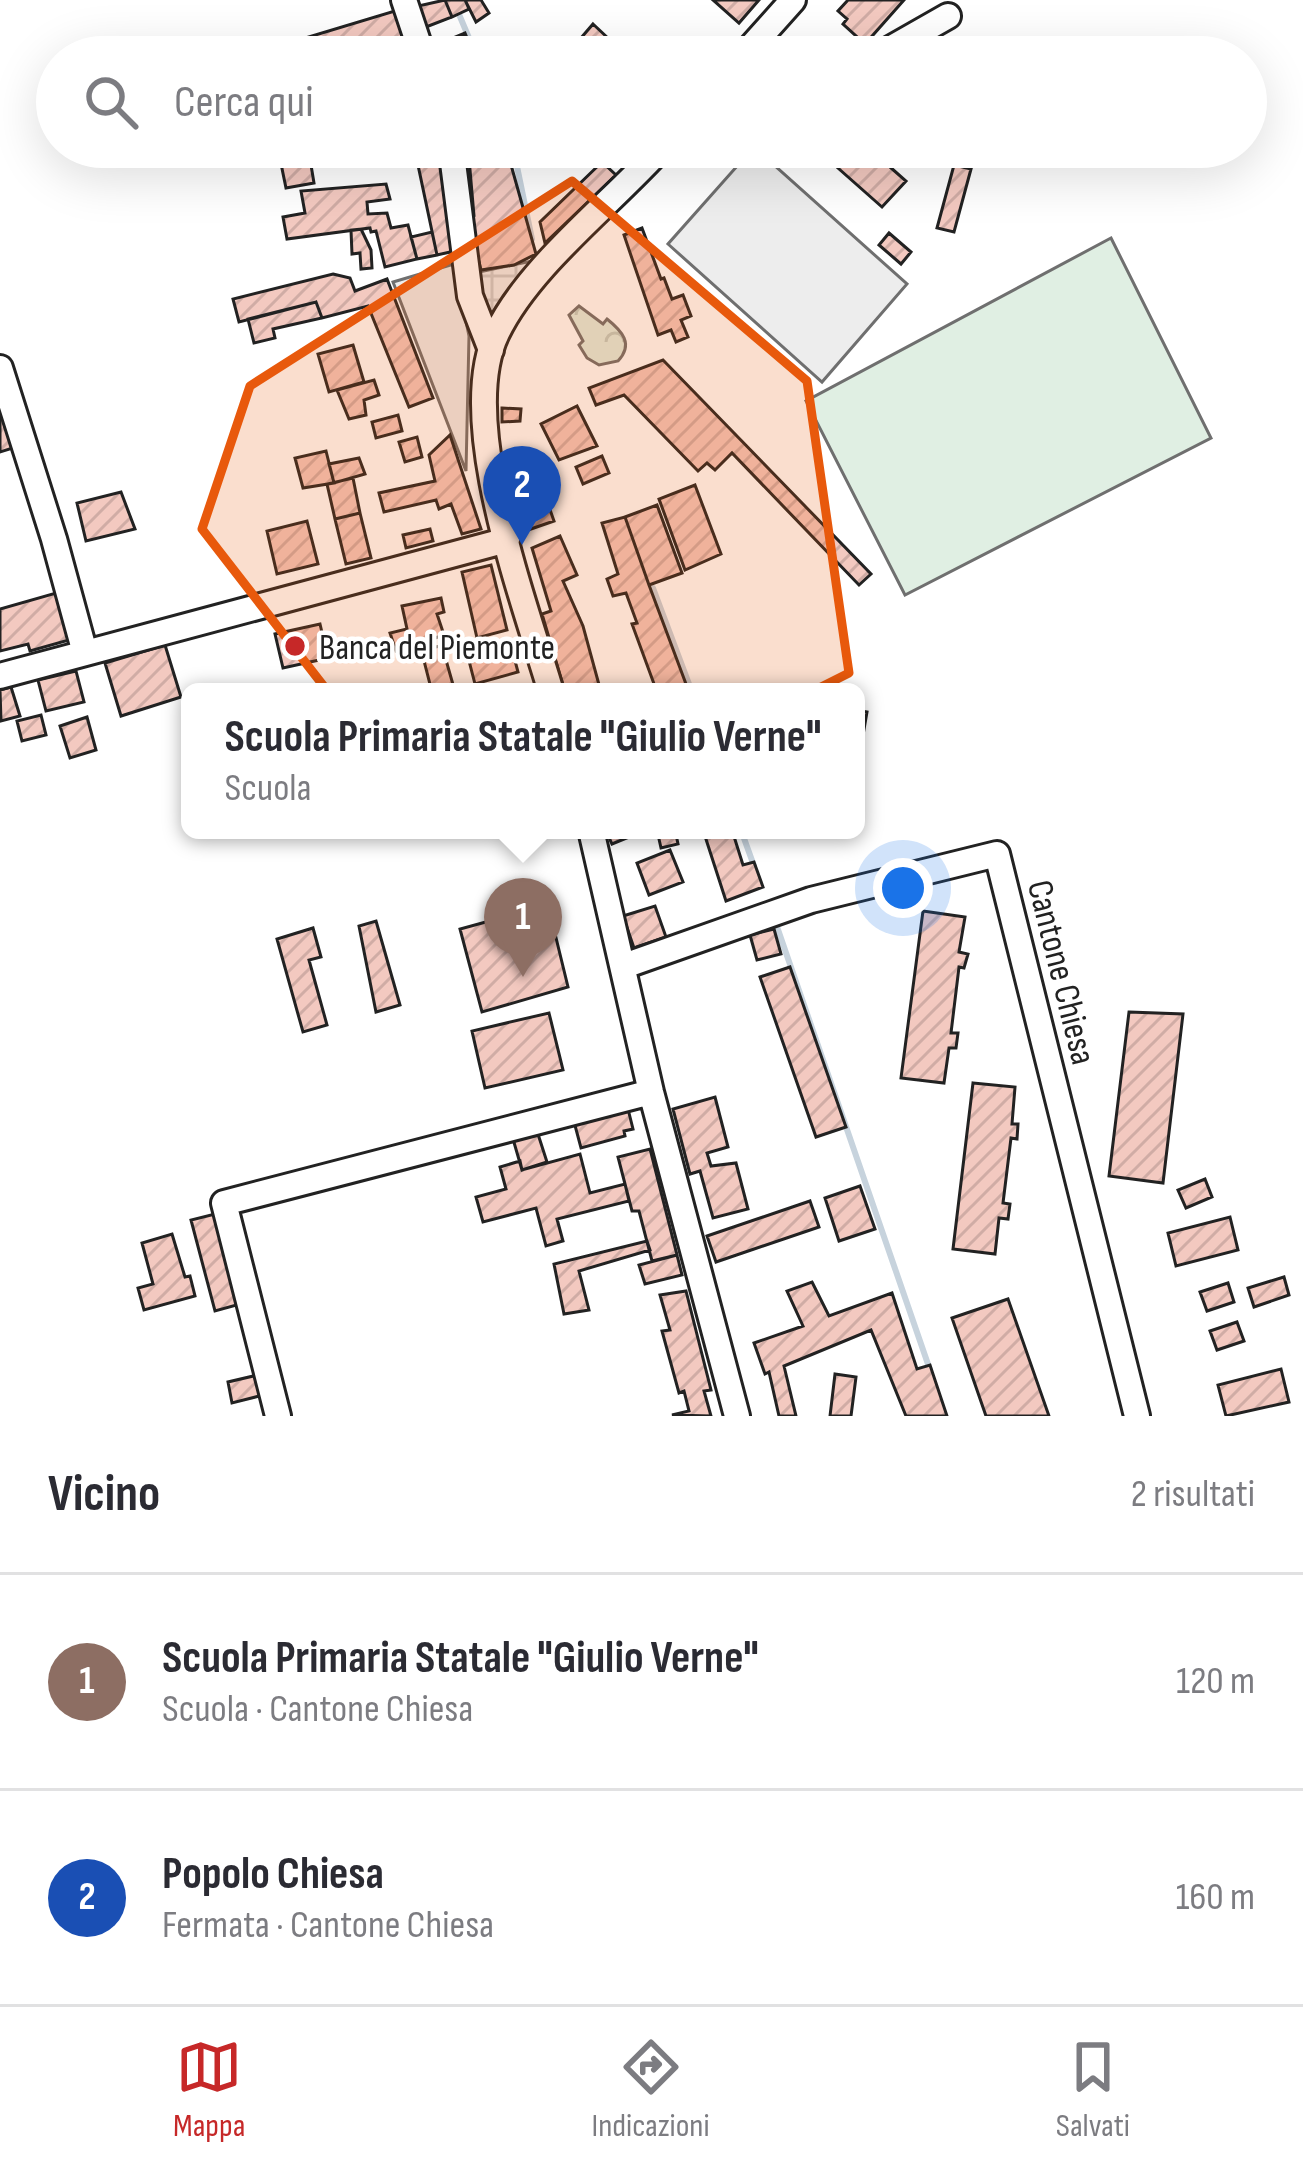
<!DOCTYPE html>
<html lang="it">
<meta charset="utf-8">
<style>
:root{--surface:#fff;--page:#f7f7f7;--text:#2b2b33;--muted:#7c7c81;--line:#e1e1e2;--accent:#c62828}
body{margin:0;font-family:"Sofia Sans Condensed",sans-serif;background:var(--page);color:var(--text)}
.you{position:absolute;left:903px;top:888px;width:42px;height:42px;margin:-30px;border:9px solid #fff;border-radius:50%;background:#1a73e8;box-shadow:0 0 0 18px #1a73e833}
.badge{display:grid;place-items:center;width:78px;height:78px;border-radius:50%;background:var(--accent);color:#fff;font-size:39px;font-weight:700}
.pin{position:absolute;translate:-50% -99px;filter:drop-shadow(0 3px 6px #0008)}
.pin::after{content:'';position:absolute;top:63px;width:42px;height:36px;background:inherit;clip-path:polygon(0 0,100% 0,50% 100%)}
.popup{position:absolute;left:181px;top:683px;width:684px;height:156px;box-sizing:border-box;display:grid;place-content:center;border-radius:18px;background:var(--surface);filter:drop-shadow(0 3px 9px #0005);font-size:39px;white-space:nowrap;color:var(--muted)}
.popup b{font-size:45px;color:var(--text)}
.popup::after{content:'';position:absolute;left:50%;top:100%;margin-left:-24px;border:24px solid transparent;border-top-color:var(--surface)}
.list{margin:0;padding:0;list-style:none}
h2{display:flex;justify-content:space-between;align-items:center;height:156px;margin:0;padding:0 48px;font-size:51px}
h2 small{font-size:39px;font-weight:400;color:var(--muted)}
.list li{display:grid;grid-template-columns:78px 1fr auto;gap:36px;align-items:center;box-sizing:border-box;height:216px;padding:0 48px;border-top:3px solid var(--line)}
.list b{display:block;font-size:45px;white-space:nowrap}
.list p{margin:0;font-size:39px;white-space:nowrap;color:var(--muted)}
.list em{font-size:39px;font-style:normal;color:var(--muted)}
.icon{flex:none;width:66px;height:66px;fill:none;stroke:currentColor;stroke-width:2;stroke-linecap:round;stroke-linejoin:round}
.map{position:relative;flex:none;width:1303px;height:1416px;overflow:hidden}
.search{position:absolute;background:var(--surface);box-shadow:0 12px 48px #0002;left:36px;right:36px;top:36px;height:132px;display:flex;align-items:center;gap:30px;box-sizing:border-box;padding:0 42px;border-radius:66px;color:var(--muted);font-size:45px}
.sheet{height:588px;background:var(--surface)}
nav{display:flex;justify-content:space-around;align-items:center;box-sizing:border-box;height:168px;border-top:3px solid var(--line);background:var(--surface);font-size:33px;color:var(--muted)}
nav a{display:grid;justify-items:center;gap:6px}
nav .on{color:var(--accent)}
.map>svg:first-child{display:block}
.park{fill:url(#park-crowns);stroke:#6f6f6f;stroke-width:3}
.garden{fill:#e0efe3;stroke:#6f6f6f;stroke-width:3}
.parking{fill:#ededed;stroke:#6f6f6f;stroke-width:3}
.plaza{fill:url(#plaza-grid);stroke:#6f6f6f;stroke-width:3}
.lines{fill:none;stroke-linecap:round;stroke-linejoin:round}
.stream{stroke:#c7d3dd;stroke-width:6}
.building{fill:url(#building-hatch);stroke:#222;stroke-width:3}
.minor-casing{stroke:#222;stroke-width:30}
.minor{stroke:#fff;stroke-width:24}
.marked{fill:#e8590c;fill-opacity:0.2;stroke:#e8590c;stroke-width:9;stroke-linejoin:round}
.poi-dot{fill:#c62828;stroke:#fff;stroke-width:4.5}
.labels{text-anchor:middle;stroke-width:9;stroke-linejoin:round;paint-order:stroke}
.poi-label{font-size:36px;fill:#222;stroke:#fff;text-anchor:start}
.street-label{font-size:36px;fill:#222;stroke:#fff}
</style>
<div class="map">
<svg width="1303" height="1416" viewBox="0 0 1303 1416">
<defs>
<pattern id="park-crowns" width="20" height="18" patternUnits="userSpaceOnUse" patternTransform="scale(3)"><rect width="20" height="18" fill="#e0efe3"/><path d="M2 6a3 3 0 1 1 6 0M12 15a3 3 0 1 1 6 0" fill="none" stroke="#c0cdc2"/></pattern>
<pattern id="plaza-grid" width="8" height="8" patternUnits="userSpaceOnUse" patternTransform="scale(3)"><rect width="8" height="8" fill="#ededed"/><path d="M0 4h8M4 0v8" fill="none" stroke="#cbcbcb"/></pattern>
<pattern id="building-hatch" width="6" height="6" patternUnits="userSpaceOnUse" patternTransform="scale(3)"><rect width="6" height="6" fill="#f3c9c0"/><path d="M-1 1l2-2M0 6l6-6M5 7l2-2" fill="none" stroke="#d0aca5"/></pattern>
</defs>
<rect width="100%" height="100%" fill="#fff"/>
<path class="park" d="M579,306L603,324L607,319C622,331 634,344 618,361L599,365L587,358L579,345L583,341L569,315Z"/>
<path class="garden" d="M1111,238L1211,438L905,595L806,401Z"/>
<path class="parking" d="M754,147L907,284L822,382L668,244Z
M454,264L469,336L466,471L393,282Z"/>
<path class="plaza" d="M532,261L494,311L484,313L479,272Z"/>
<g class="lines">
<path class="stream" d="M453,0L477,57
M513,147L532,239
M653,588L692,692
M741,830L754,866
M774,918L930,1370"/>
</g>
<path class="building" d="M445,0H465L469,9L452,17Z
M445,0L452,17L426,27L418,6Z
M465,0H481L489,13L476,22Z
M713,0H759L739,23Z
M848,0H904L865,44L843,24L847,19L838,11Z
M398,10L416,57H297L292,42Z
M593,24L628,57H588L575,45Z
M465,33L475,57H433L429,48Z
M468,147H506L536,254L514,265L481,270L469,221L474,216Z
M557,147H592L594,150L569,165Z
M615,147H643L626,166L611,151Z
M827,147H908L890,167L906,181L882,207L821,153Z
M309,153L314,183L286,188L279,154Z
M602,162L616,175L545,243L540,222Z
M444,163L459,250L437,255L418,165Z
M954,165L971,169L954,232L937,228Z
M386,184L390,199L367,202L368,214L387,213L391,228L408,225L417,259L385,267L376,231L371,232L370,228L287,239L283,217L305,213L301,191Z
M642,228L661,279L664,278L672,299L683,295L691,316L681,320L688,337L676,342L671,330L658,335L624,235Z
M361,229L371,250L372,268L361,269L360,253L352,254L351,230Z
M432,232L437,255L417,259L411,237Z
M889,233L911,252L901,264L879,245Z
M333,274L350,278L355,291L387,279L433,398L409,407L368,306L322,318L316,302L239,322L233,299Z
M316,302L322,318L273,329L275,338L254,343L248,319Z
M353,345L364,382L329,392L318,354Z
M663,360L871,574L859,585L732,453L715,470L707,463L698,471L624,395L596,405L589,388Z
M374,380L379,395L364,400L366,415L349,419L337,390Z
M0,386L16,447L0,452Z
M577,406L597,446L559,460L541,424Z
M502,408L521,409L520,421L502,422Z
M398,415L402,431L376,438L372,422Z
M450,435L481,529L462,534L451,504L439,509L436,500L384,512L379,493L435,481L429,455Z
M417,437L422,457L405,462L399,442Z
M326,451L334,483L303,488L295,458Z
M602,456L609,473L583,484L576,467Z
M359,458L365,474L334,483L329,464Z
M353,478L360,513L335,519L327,484Z
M695,485L721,554L685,570L659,499Z
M542,487L554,521L528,530L516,497Z
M121,492L135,529L86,541L77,503Z
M657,505L682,573L649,585L625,517Z
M360,513L371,558L346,564L335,519Z
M625,517L649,585L689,692H657L632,624L637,623L626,593L613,596L607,579L618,574L602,523Z
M307,521L318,564L277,574L267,531Z
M430,529L433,541L406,548L403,535Z
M560,536L577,575L563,581L583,626L601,692H565L542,614L551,611L532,548Z
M491,565L507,630L477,638L462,572Z
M56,593L69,640L30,651L28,644L0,651V609Z
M441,598L444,612L437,614L444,635L396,651L390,633L407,629L402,606Z
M320,624L328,658L283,668L275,634Z
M165,645L181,697L121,716L105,663Z
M497,645L500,656L513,653L518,672L475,684L467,653Z
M442,646L454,688L432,692L421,649Z
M76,671L84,702L46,711L38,680Z
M11,687L20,716L1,721L0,690Z
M856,710L867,712L857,770H856Z
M41,715L46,735L22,741L17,721Z
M87,717L96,750L70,758L60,726Z
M615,830H646L612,844L607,833Z
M657,830H675L678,844L661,848Z
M703,830H732L743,865L754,862L763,887L726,901Z
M670,850L683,882L649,895L637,863Z
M548,905L568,987L482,1012L460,929Z
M655,906L666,937L634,948L623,916Z
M923,911L965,917L959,952L968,954L964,968L959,967L951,1033H958L956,1048H949L944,1083L901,1078Z
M376,921L400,1005L376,1012L359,926Z
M313,928L321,957L309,960L327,1025L303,1032L277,939Z
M774,929L781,954L757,960L750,935Z
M790,967L846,1127L816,1137L760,977Z
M1129,1012L1183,1014L1163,1183L1109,1176Z
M549,1013L563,1070L485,1088L472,1031Z
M973,1083L1015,1087L1012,1124H1018L1017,1139L1011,1138L1003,1203L1010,1204L1008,1219L999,1218L995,1254L953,1249Z
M715,1097L728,1147L707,1153L711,1166L736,1163L748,1209L713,1218L700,1171L690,1174L673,1109Z
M628,1109L633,1129L624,1131L625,1136L581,1148L573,1118Z
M537,1131L547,1162L522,1170L513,1139Z
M650,1149L677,1255L652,1261L639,1211H632L618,1157Z
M580,1154L590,1193L625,1184L629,1201L557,1219L563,1241L546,1246L536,1208L483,1222L476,1197L506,1189L500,1167L520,1161L522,1170Z
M1205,1179L1212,1197L1186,1208L1178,1190Z
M860,1186L875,1229L839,1241L825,1198Z
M810,1201L819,1227L716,1262L707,1236Z
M219,1213L244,1303L215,1311L191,1220Z
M1230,1217L1238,1250L1176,1266L1168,1233Z
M172,1234L185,1277L190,1276L195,1296L144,1310L138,1288L153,1284L142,1243Z
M647,1241L650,1250L579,1271L589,1310L564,1314L554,1264Z
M677,1255L682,1275L645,1284L639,1265Z
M1284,1277L1289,1295L1254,1307L1248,1288Z
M812,1282L829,1316L892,1293L917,1369L930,1365L947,1416H906L871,1330L784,1366L796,1416H779L769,1372L765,1374L754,1343L803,1326L787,1291Z
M1228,1283L1234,1302L1207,1311L1200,1292Z
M686,1291L711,1390L704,1391L711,1416L672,1415L689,1411L684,1391L679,1393L662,1331L670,1330L660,1295Z
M1008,1299L1049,1416H986L952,1318Z
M1237,1322L1244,1341L1217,1350L1210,1331Z
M1281,1369L1289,1402L1226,1416L1218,1385Z
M262,1374L267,1394L232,1403L228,1382Z
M835,1374L856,1377L851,1416H830Z"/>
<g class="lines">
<g class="minor-casing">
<path id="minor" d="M404,0L423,57
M742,57L793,0
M876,57L948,16
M451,147L470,296L491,350
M0,368L54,539L85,653
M0,676L507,540
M551,692C525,603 455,419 497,333C529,266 611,204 662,147
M591,830L651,1092L737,1416
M624,966L811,900L997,854L1137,1416
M278,1416L224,1203L651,1092"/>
</g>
<use href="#minor" class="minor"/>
</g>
<path class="marked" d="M572,181L807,381L849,673L628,784L415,804L202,529L250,386Z"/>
<circle class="poi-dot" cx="295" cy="646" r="12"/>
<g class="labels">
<g class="poi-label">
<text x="319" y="659">Banca del Piemonte</text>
</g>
<g class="street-label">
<text transform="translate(1063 972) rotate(76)" y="13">Cantone Chiesa</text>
</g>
</g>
</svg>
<div class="you"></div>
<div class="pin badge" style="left:523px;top:977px;background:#8d6e63">1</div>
<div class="popup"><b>Scuola Primaria Statale &quot;Giulio Verne&quot;</b>Scuola</div>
<div class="pin badge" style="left:522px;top:545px;background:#1a4fb4">2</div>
<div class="search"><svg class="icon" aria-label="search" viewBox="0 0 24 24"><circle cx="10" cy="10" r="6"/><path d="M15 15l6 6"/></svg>Cerca qui</div>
</div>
<section class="sheet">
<h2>Vicino<small>2 risultati</small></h2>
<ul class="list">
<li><span class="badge" style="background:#8d6e63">1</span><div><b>Scuola Primaria Statale &quot;Giulio Verne&quot;</b><p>Scuola · Cantone Chiesa</p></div><em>120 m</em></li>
<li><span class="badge" style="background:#1a4fb4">2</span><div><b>Popolo Chiesa</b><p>Fermata · Cantone Chiesa</p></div><em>160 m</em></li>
</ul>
</section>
<nav>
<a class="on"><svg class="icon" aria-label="map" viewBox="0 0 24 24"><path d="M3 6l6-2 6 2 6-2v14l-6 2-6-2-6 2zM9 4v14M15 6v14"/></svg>Mappa</a>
<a><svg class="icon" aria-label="directions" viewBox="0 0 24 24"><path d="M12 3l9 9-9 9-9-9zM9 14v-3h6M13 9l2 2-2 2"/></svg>Indicazioni</a>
<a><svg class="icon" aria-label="saved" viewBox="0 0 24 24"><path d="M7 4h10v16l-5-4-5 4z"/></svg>Salvati</a>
</nav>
